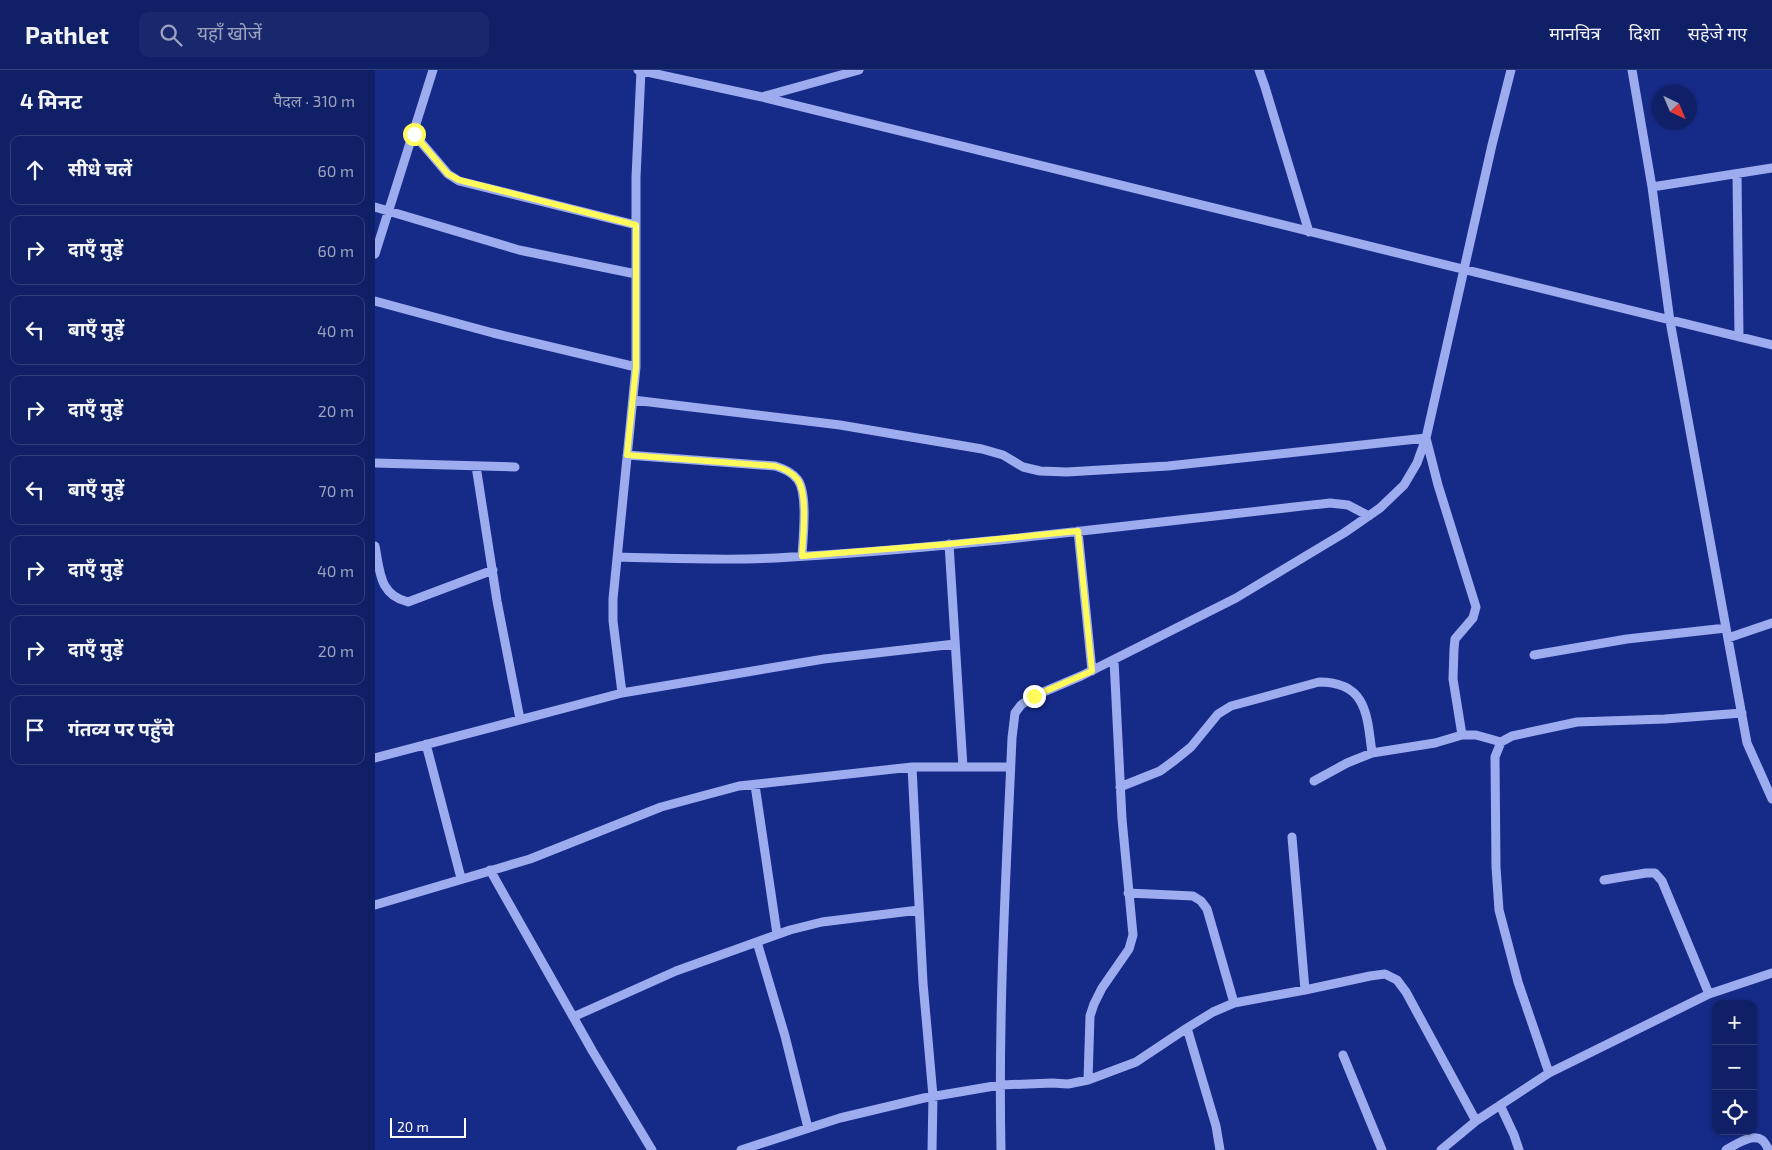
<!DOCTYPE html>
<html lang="hi">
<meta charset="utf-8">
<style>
:root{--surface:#102066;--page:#19286c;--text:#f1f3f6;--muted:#9ca3bf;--line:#303e7a}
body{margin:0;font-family:"Exo 2","Noto Sans Devanagari",sans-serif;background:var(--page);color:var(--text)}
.controls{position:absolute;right:15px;bottom:15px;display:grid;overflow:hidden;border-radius:10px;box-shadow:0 1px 4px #0004}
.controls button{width:45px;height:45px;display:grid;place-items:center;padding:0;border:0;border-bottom:1px solid var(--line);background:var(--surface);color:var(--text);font:25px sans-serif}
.compass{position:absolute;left:1277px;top:15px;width:45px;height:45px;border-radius:50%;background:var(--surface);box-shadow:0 1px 4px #0004;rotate:136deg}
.scale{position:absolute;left:15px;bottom:12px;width:76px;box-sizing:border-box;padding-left:5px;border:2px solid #fff;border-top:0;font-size:14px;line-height:18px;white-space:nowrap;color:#fff;-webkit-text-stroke:4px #162a88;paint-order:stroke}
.stop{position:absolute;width:15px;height:15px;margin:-11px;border:4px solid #fffb5a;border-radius:50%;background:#fff}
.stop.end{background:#fffb5a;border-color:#fff;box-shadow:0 1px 5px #0008}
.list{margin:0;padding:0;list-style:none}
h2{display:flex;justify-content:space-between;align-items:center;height:65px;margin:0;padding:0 20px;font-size:21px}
h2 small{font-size:16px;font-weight:400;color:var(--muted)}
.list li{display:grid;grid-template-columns:32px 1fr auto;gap:15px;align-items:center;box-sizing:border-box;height:70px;margin:0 10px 10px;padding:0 10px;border:1px solid var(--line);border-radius:10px}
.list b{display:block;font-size:19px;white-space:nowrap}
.list em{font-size:16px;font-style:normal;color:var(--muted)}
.icon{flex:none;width:28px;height:28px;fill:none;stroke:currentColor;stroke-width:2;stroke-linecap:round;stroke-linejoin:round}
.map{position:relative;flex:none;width:1397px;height:1080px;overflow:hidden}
header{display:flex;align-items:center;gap:30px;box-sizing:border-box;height:70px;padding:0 25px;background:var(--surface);border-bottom:1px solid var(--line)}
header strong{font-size:24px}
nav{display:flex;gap:28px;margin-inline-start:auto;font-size:18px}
.search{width:350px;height:45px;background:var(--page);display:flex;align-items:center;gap:12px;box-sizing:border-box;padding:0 18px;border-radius:10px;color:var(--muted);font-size:19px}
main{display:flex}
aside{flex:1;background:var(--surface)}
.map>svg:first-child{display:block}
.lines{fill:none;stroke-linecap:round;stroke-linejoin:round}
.minor{stroke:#9cacee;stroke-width:9}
.route{stroke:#fffb5a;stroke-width:6}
</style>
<header>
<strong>Pathlet</strong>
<div class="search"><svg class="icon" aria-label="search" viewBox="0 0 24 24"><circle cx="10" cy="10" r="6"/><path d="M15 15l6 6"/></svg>यहाँ खोजें</div>
<nav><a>मानचित्र</a><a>दिशा</a><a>सहेजे गए</a></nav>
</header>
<main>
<aside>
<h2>4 मिनट<small>पैदल · 310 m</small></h2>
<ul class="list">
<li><svg class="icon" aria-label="ahead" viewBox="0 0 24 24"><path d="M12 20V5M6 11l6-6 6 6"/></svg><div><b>सीधे चलें</b></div><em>60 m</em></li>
<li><svg class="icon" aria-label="right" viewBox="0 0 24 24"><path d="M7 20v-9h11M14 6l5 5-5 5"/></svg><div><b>दाएँ मुड़ें</b></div><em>60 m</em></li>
<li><svg class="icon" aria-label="left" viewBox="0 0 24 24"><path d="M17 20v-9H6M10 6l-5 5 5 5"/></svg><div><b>बाएँ मुड़ें</b></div><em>40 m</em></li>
<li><svg class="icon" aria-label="right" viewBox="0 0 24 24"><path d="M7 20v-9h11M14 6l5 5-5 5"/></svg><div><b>दाएँ मुड़ें</b></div><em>20 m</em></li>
<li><svg class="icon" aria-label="left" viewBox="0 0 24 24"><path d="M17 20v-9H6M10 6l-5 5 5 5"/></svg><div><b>बाएँ मुड़ें</b></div><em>70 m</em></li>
<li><svg class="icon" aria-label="right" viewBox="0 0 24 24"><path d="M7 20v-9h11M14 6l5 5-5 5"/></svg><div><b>दाएँ मुड़ें</b></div><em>40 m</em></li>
<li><svg class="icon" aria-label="right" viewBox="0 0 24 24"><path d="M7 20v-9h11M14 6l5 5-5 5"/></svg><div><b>दाएँ मुड़ें</b></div><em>20 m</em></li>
<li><svg class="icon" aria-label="arrive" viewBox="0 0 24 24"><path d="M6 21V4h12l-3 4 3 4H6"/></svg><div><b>गंतव्य पर पहुँचे</b></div></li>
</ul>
</aside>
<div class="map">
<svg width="1397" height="1080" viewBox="0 0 1397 1080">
<rect width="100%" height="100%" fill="#162a88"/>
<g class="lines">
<path class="minor" d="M263,0L387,27L484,0
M884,0L890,17L934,162
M1257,0L1277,117L1295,251L1372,673L1397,729
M387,27L1397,275
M39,64L73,104L84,111L261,155
M1362,104L1364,267
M1277,117L1397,98
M0,137L144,180L261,204
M0,184L58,0
M0,231L118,263L261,297
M258,330L465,355L607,379L628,385L648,397L665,401L692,402L793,396L1051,368L1063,415L1101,537L1098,548L1080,569L1079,579L1078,609L1087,665
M252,385L400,396C409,399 417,402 423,410C433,425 428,467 427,486
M0,393L140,397
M101,396L122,531L145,649
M703,461L717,601
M574,474L588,697
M0,476C5,501 4,525 33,532L118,500
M242,487C295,488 348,491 401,488C586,478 770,453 955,433L973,435L994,446
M1353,568L1397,553
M1159,585L1252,569L1351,558
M247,623L238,551V529L261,297V107L266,1
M51,674L86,808
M0,688L247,623L449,589L580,574
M537,697L548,913L558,1026L557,1080
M939,711L972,693L997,683L1060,673L1087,665H1101L1126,672
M380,715L402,864
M745,717L785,701L800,690L816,677L843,644L856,636L944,612C992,612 992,645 997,683
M917,767L930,920
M115,800L218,982L277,1080
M1229,810L1271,803H1280L1287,811L1334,924
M753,823L818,826L826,831L832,839L859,933
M0,835L155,789L286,737L364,716L537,697H635
M382,872L410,966L433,1058
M198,947L301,901L415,860L447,852L544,840
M812,958L841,1056L845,1080
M968,985L1007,1080
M1174,1003L1143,912L1124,840L1121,797L1120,687L1126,672L1137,666L1202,652L1290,649L1367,643
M713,1010L715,946L719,934L727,918L754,879L758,865L747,749L739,590
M1125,1035L1139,1065L1144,1080
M366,1080L465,1048L549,1028L625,1015L677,1013L693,1014L713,1010L761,992L812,958L838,942L859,933L930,920L995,906L1010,904L1022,910L1031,922L1101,1051
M626,1080C623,943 631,805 637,668L640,643L646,635L659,626L706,606L861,528L969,463L1005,438L1029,415L1042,393L1051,368L1117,75L1136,0
M1066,1080L1101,1051L1174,1003L1334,924L1397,903
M1351,1080C1360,1075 1377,1063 1387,1070C1390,1072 1392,1077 1394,1080"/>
</g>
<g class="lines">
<path class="route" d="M39,64L73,104L84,110L261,155V297L252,385L400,396C409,399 417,402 423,410C433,425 428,467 427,486L574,474L703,461L717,601L659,626"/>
</g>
</svg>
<div class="controls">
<button>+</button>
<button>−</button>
<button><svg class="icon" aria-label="locate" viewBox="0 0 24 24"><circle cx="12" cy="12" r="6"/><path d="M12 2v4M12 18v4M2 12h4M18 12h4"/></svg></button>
</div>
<svg class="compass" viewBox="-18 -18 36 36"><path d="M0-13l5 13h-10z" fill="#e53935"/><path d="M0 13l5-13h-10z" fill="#9ca3bf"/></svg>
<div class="scale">20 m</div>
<div class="stop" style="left:39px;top:64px"></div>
<div class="stop end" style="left:659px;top:626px"></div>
</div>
</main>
